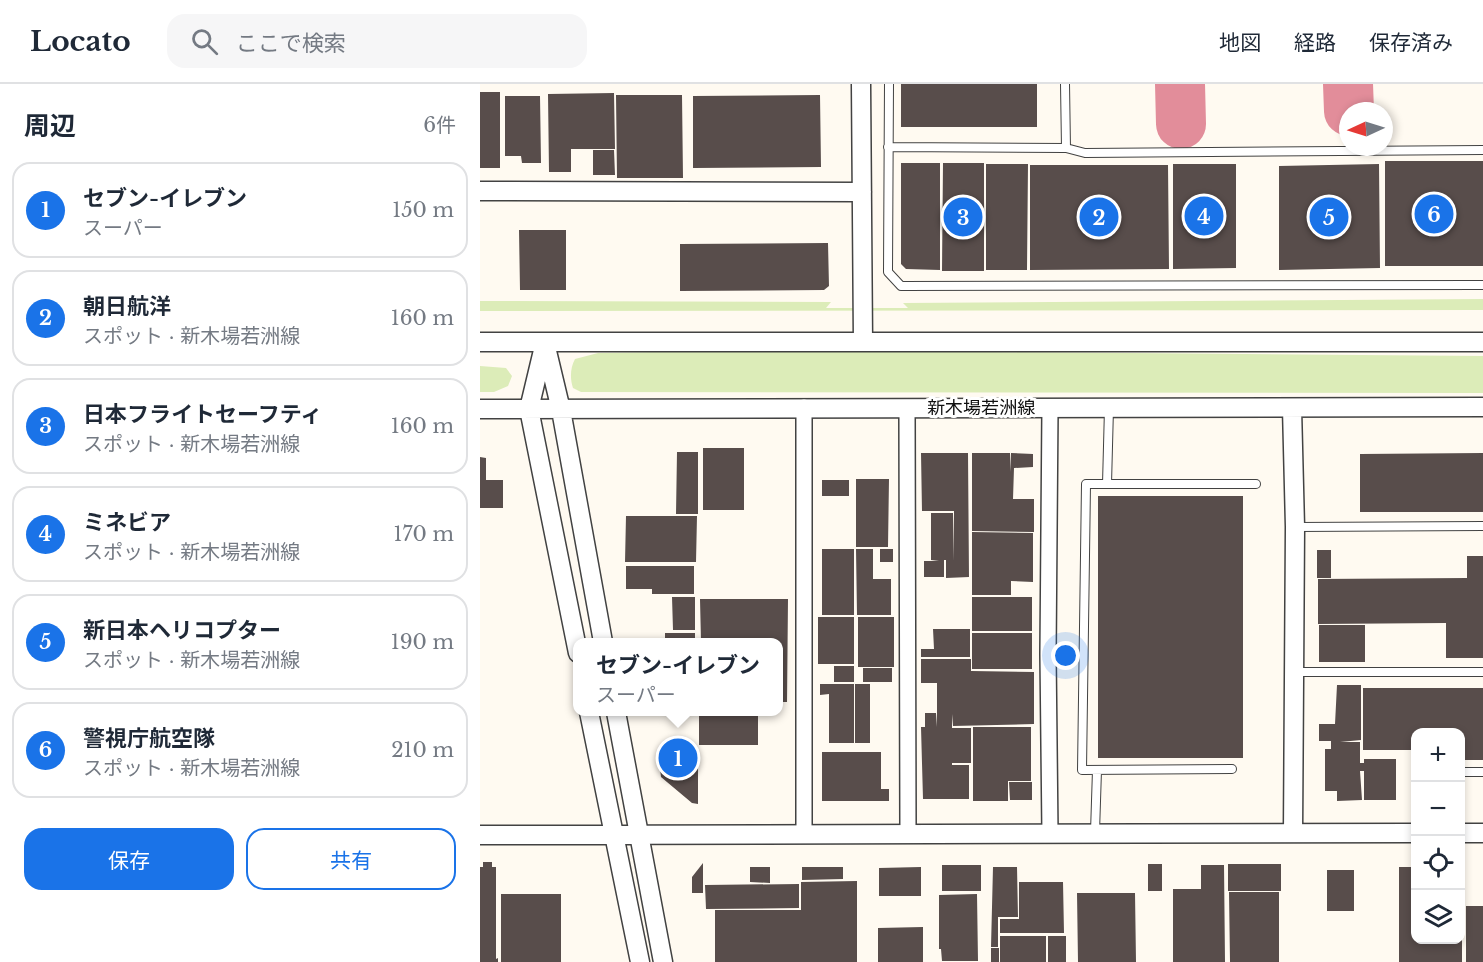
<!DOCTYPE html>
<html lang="ja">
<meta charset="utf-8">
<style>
:root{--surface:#fff;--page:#f6f6f7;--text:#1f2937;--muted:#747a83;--line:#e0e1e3;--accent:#1a73e8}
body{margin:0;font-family:"Libre Baskerville","Noto Sans JP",serif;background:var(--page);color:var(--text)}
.controls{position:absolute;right:18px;bottom:18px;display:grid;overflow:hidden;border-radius:12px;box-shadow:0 3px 9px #0003}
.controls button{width:54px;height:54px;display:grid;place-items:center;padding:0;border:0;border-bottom:2px solid var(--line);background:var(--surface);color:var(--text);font:30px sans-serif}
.compass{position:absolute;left:859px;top:18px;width:54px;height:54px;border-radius:50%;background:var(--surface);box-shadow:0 3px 9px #0003;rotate:266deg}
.you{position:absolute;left:586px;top:572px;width:21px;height:21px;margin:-15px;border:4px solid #fff;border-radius:50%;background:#1a73e8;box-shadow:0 0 0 9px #1a73e833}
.badge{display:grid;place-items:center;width:39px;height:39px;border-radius:50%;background:var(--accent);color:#fff;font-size:20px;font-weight:700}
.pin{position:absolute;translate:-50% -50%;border:3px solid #fff;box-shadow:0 2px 6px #0006}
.popup{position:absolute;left:93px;top:554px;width:210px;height:78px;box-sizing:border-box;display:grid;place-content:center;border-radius:12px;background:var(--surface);filter:drop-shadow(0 2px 4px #0005);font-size:20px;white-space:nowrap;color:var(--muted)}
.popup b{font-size:22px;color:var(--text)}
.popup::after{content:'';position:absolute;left:50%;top:100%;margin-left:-12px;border:12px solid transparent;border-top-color:var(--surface)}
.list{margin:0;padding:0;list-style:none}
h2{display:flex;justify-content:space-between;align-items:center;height:78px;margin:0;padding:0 24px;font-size:26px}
h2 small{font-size:20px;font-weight:400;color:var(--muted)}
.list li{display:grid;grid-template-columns:39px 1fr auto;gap:18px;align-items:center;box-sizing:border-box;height:96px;margin:0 12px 12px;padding:0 12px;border:2px solid var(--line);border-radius:18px}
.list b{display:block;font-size:22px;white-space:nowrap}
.list p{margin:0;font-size:20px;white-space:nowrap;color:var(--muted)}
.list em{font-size:20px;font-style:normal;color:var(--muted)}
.actions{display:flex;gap:12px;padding:18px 24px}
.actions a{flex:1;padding:14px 0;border:2px solid var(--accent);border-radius:18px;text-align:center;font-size:21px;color:var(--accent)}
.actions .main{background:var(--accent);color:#fff}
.icon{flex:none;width:33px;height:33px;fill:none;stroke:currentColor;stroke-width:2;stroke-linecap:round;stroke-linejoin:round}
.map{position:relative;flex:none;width:1003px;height:878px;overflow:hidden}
header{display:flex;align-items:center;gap:36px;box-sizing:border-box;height:84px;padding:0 30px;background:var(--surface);border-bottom:2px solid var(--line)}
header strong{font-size:28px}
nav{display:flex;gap:33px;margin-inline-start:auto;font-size:21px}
.search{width:420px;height:54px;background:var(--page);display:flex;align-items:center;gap:15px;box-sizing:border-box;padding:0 21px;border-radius:18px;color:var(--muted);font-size:22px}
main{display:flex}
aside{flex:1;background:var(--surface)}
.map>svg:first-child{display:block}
.green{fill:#dcecb8}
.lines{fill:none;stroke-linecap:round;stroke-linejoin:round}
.taxiway{stroke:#e28d9a;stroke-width:50}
.building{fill:#584d4b}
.service-casing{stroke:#424242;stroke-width:10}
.minor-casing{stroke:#424242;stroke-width:18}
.tertiary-casing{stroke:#424242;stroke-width:21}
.service{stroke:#fff;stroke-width:8}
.minor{stroke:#fff;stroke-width:15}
.tertiary{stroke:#fff;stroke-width:18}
.labels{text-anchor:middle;stroke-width:6;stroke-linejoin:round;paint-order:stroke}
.street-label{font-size:18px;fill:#0f0f0f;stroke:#fff}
</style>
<header>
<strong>Locato</strong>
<div class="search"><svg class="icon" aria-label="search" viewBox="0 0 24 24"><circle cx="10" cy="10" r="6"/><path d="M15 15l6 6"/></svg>ここで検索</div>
<nav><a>地図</a><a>経路</a><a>保存済み</a></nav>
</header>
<main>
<aside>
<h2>周辺<small>6件</small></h2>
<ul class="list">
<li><span class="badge">1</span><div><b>セブン-イレブン</b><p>スーパー</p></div><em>150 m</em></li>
<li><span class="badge">2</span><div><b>朝日航洋</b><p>スポット · 新木場若洲線</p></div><em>160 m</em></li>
<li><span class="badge">3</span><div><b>日本フライトセーフティ</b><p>スポット · 新木場若洲線</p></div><em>160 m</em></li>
<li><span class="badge">4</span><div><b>ミネビア</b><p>スポット · 新木場若洲線</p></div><em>170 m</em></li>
<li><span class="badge">5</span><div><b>新日本ヘリコプター</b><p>スポット · 新木場若洲線</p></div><em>190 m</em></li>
<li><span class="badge">6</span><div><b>警視庁航空隊</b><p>スポット · 新木場若洲線</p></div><em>210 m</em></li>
</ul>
<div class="actions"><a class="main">保存</a><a>共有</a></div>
</aside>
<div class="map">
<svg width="1003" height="878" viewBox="0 0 1003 878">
<rect width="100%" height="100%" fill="#fffaf1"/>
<path class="green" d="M1003,215V226L0,227V217L351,218L346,224H428L423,219Z
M282,266L1003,272V309L101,308L93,304C90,295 90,284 95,275L118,269Z
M0,282L26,284L32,292L28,302L14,308H0Z"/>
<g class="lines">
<path class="taxiway" d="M700,0L701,40
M868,0L869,27"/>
</g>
<path class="building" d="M421,0H557V43H421Z
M0,8H20V84H0Z
M134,9L135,65H91V88H69L68,10Z
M136,11H202L203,94H137Z
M340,11L341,83L213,84V12Z
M25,12H60L61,79H42L41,72H25Z
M113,66H134L135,91H113Z
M905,77H1003V182H905Z
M421,79H460V186L426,185L421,180Z
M463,79H504V187H462Z
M506,80H548L547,186H506Z
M693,80H756V184L693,185Z
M899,80L900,184L799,186V82Z
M550,81H688L689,185L550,186Z
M39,146H86V206H40Z
M348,159L349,202L344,206L200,207V160Z
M223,364H264V426H223Z
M197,368H218V430H196Z
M441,369H488L489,493L466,494V476H464V493H444V477H459L451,476V429H473L474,477V427H442Z
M492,369H530V388L531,369L553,370V383L534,384L533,415H554V448L492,447Z
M1003,369V428H880V370Z
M0,373L6,374V396H23V424H0Z
M376,395H409L408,463H376Z
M342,396H369V412H342Z
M618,412H763V674H618Z
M146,432H217L216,478H145Z
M492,448L553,449V498L531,497V511H492Z
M342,465H374V531H342Z
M376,465H393V495H411V531H377Z
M400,465H413V478H400Z
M837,466H851V494H837Z
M987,472H1003V574H966V539L838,540V495L987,494Z
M146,482H214V510H172V505H146Z
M192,513H215V546H193Z
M492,513H552V547H492Z
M220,515H308L307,618H298V558H221Z
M338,533H374V580H338Z
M378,533H414V583H378Z
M839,541H885V578H839Z
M453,545H490V573H441V565H454Z
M185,549H215V558H185Z
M492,549H552V585H492Z
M441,575H491V587L554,588V640L473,642L472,630V644H491V679H472V681H489V715H443L441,643H445V629H456L457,643V599H441Z
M354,582H374V598H354Z
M383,584H412V598H383Z
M340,600H374V659H349V610L340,611Z
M375,600H390V659H375Z
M857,601H881V656L860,658H880V679H884V675H916V716H884V687H880L882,716L857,717V707H845V665H851V657H839V640H855Z
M883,604H1003V676H981V648H936V666H883Z
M219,628H278V661H219Z
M493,643H551V697H528V717H493Z
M178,666L218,667V720L212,719L181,693Z
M342,668H401V705H409V717H342Z
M529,698H552V716H530Z
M3,778H12V783H16V875L18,874V878H0V783H3Z
M223,779V809H212V793Z
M668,780H682V807H668Z
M748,780H801V807H748Z
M462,781H501V807H462Z
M721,781H744L745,878H693V805H721Z
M270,783H290V799L270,798Z
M322,783H363V795L322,796Z
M441,783V812H399V784Z
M513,783H537L538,833H518V863H511Z
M919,783H936V856L982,855V878H919Z
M847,786H874V827H847Z
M377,797V878H235V826H321V798Z
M539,798H583L584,849H520V835H539Z
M319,800V824L226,825L225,801Z
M749,808H799V878H750Z
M597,809H655L656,878H598Z
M21,810H81V878H21Z
M497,810L498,877H462L461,865H459V811Z
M986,822H1003V878H986Z
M443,843V878H398V844Z
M520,852H566V878H520Z
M568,852H586V878H568Z
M511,864H519V878H511Z"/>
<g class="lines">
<g class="service-casing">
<path id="service" d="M409,0L408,188L421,202L1003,201
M585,0L586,64L605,69L1003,66
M408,63L586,64
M627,400L629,324
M816,443L1003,442
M816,588H1003
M752,685L602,686L606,400H776
M980,688H1003
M615,748L617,686"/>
</g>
<g class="minor-casing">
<path id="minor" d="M324,323V750
M427,324L428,750
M570,324L568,570L570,750"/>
</g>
<g class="tertiary-casing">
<path id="tertiary" d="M381,0L383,258
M0,107L382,108
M0,258H1003
M65,258L49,325L98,569
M66,263L81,326L123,558
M812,324L815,443L813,749
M0,325L1003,323
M109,628L160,878
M136,628L183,878
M980,749H1003
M0,751L936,749"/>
</g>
<use href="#service" class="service"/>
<use href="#minor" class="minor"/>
<use href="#tertiary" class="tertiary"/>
</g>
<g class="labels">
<g class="street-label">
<text x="501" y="330">新木場若洲線</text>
</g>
</g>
</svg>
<div class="controls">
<button>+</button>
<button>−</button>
<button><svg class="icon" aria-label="locate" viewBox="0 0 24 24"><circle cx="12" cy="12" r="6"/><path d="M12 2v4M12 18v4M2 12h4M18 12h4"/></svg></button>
<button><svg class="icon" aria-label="layers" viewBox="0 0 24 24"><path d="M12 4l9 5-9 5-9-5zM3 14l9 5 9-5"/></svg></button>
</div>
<svg class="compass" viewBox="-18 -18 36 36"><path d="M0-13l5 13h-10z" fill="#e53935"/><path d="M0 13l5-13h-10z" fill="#747a83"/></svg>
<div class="you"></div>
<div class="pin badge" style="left:198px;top:674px">1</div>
<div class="popup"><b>セブン-イレブン</b>スーパー</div>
<div class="pin badge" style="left:619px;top:133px">2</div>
<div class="pin badge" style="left:483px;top:133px">3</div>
<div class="pin badge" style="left:724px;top:132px">4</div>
<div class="pin badge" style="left:849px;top:133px">5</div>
<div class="pin badge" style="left:954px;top:130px">6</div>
</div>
</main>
